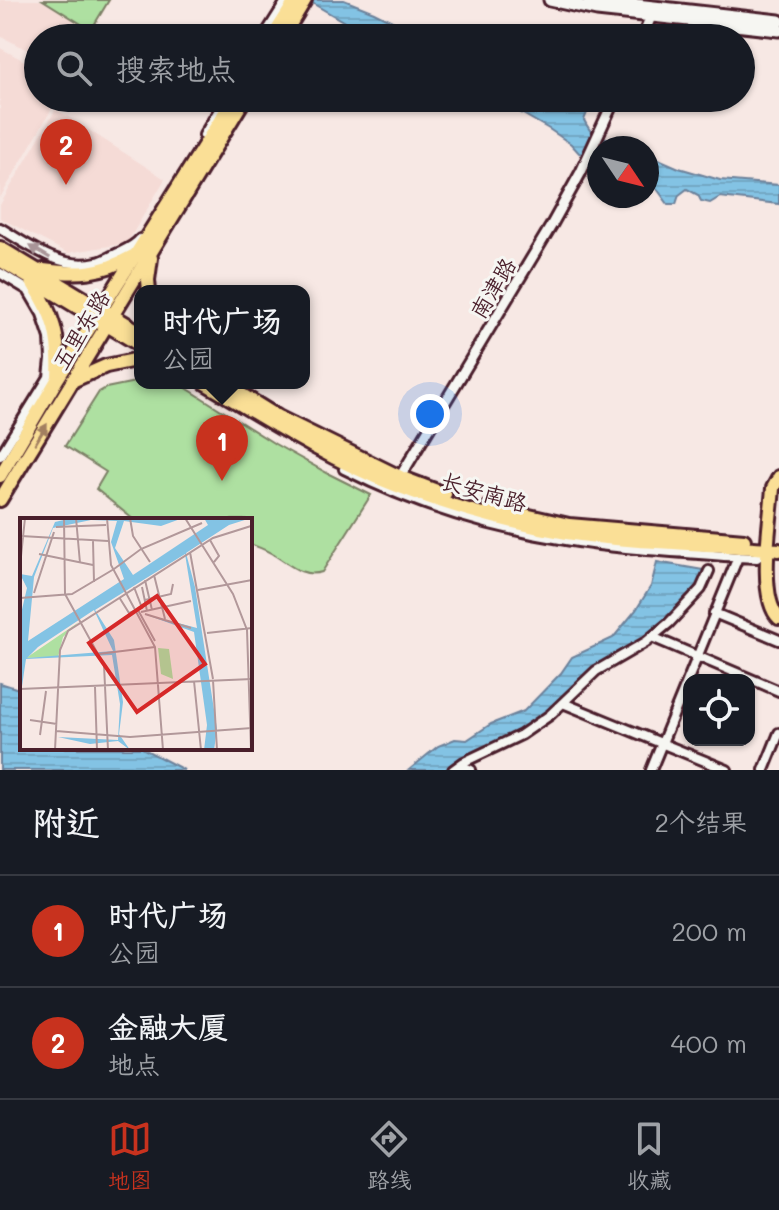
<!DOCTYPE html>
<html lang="zh">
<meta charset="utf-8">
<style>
:root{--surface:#171b24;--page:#242831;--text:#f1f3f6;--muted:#9ea1a6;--line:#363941;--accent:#c8321e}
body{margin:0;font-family:Mali,"LXGW WenKai TC",sans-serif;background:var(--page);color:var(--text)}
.controls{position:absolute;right:24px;bottom:24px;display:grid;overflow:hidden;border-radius:16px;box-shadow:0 2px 6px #0004}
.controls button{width:72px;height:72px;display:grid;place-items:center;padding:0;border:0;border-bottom:2px solid var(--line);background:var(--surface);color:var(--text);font:40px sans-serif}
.compass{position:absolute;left:587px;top:136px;width:72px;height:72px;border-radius:50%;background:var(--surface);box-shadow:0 2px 6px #0004;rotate:125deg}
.you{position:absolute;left:430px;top:414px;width:28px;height:28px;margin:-20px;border:6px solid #fff;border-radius:50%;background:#1a73e8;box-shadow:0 0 0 12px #1a73e833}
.badge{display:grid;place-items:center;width:52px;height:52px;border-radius:50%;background:var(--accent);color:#fff;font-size:26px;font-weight:700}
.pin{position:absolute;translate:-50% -66px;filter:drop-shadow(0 2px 4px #0008)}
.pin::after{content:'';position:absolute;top:42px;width:28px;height:24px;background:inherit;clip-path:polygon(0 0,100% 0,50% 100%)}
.popup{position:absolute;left:134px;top:285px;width:176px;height:104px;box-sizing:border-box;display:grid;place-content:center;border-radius:16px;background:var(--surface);filter:drop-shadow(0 2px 6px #0005);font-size:26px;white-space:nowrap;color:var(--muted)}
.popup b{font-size:30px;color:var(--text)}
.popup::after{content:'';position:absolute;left:50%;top:100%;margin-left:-16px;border:16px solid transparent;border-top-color:var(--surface)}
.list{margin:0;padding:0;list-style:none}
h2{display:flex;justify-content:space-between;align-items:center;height:104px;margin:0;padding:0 32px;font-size:34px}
h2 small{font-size:26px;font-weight:400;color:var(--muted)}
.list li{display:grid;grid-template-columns:52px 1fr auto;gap:24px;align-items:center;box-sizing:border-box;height:112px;padding:0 32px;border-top:2px solid var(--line)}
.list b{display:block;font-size:30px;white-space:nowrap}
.list p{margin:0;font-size:26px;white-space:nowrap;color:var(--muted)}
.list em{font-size:26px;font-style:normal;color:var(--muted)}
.icon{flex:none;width:44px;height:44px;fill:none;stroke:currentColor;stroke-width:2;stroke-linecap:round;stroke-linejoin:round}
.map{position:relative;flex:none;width:779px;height:770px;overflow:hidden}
.search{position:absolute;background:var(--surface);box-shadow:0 2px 6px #0004;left:24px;right:24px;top:24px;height:88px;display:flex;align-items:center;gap:20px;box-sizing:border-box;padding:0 28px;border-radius:44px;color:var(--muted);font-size:30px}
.sheet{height:328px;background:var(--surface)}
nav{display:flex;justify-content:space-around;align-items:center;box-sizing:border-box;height:112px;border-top:2px solid var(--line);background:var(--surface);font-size:22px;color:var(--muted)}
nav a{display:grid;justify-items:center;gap:4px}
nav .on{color:var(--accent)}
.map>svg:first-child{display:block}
.built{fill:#f5dbd6}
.green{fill:#aee0a1;stroke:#7c8066;stroke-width:2}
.water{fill:url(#water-rules);stroke:#6c819a;stroke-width:2}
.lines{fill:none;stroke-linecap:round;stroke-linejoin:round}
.minor-casing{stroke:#4a1f2b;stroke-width:14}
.tertiary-casing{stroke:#4a1f2b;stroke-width:15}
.secondary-casing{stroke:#4a1f2b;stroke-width:17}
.primary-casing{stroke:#4a1f2b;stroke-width:18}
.minor{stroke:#f6f6f2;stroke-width:8}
.tertiary{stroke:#f6f6f2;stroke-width:9}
.secondary{stroke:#f6f6f2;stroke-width:11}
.primary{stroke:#fadf96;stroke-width:12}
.oneway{fill:#a99598}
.oneway2{fill:#a27f60}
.labels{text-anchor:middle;stroke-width:6;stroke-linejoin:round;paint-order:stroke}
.street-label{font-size:22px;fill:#4a1f2b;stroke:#f6f6f2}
.inset-road{fill:none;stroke:#b2989a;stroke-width:2}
.view{fill:#d62828;fill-opacity:0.15;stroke:#d62828;stroke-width:4}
.inset-edge{fill:none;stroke:#4a1f2b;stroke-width:4}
</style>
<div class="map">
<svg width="779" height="770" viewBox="0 0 779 770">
<defs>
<pattern id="water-rules" width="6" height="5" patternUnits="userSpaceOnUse" patternTransform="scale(2)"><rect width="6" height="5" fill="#83c3e4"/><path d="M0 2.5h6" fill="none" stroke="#73a7c4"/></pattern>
</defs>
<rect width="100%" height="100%" fill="#f7e8e4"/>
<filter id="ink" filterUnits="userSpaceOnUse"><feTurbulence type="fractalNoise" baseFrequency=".0125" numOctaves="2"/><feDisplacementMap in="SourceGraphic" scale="16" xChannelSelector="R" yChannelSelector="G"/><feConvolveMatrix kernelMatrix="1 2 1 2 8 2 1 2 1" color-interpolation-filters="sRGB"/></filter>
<g filter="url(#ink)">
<path class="built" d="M0,0H111L87,38H38V55L0,36Z
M0,48L38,68V98H58L0,198Z
M56,109L165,179L127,243L68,253L0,218V205Z"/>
<path class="green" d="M43,0H109L91,30Z
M140,381V383L180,384L275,444L329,474L371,495L322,572C303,578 290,565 274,555C267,550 258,547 250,544V520H192L186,518L179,520H134L96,489L106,472L65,446L99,392L106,388Z"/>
<path class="water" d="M307,0H344L374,12L426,38H372Z
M495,98H548L565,109H569L574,98H593L584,120C594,140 597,136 616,140C622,141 629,145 635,148H599V161L579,153L571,144L549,129Z
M647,154L679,168L720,180L779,185V204L720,197L710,203L701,201L698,195L687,189L679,195L676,204H668L647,175Z
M657,562L709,571L701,589L669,623L596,671L550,715L453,770H409L438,746L455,739L467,740L491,724L524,711L561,673L572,657L613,638L636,610L651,586Z
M0,683L22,690V748H142L184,770H0Z"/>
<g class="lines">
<g class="minor-casing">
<path id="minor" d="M263,38L287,0
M204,135L226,98
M0,228C29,245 61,271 97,262C103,261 109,257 114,255C124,250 134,247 140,239
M0,273L28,290L42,314L50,338L51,359L49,377L0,456
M344,469C413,504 490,528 566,540C623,550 680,552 738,557L757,558L767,550
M714,613L779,640
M652,637L779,691
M563,703L727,770
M460,765L471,770
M453,770L464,762L521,735L550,715L596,671L646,642L669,623L701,589L709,571
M651,770L738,557
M764,770L779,733"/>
</g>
<g class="tertiary-casing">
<path id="tertiary" d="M642,38L653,12
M394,491L400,477L551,226L581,172L615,98"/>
</g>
<g class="secondary-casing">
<path id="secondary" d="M550,0L597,10L779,30
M591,0L779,21"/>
</g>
<g class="primary-casing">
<path id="primary" d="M272,38L296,0
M282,38L305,0
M0,248L140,332
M0,260L140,345
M43,270C78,275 101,274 133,256
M32,282C54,314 60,339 58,377
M149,291L148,280L151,258
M72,381L106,366L140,359
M205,383C267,420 330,460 397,486C452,507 509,523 567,533C637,544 708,543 779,550
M223,383L278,417L400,477L445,494
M0,476L58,378L234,98
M779,477L773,488C771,518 757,598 779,618
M0,500L245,98
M489,507L569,525L744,540"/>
</g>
<use href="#minor" class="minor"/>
<use href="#tertiary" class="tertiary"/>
<use href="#secondary" class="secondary"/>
<use href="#primary" class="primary"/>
</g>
<defs><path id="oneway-solid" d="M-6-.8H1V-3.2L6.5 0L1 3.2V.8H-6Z" transform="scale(2)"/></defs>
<use class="oneway" href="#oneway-solid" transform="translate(40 252) rotate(-149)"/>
<use class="oneway2" href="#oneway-solid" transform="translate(41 434) rotate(-59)"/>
</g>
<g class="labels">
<g class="street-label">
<text transform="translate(493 288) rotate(-59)" y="8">南津路</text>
<text transform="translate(81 330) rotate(-59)" y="8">五里东路</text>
<text transform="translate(484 492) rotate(16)" y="8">长安南路</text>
</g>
</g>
<g transform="translate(20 518)">
<rect width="232" height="232" fill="#f7e8e4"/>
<path d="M59,104L43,119L38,139L6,140ZM138,130L149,131L153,161L141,156Z" fill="#aee0a1"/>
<path d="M52,0H163L141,8L104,3L95,30L113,57L188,7L184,0H231L209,7L166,35L175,69L197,211L194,232H184L187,207L174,114L124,96L177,110L165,36L75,92L94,122L103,184L99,216L110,232L98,223L70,226L38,219L98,222L100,186L92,137L6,141L0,182V100L7,70L0,56L12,58L35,4ZM71,2L97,3L91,24L104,61L8,123L14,59L33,10ZM74,92L93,133L7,140L18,129Z" fill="#83c3e4" fill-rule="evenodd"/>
<path class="inset-road" d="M44,0L45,76M56,0L60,45M87,0L91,47L135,129L143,232M110,0L113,18L130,44M165,0L213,76L227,112L231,232M36,9L86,7M1,18L88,23M190,22L199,38L194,44M73,23L74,64M170,34L193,161M19,36L73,47M0,48L5,0M94,51L121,31L182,5M134,57L145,101M125,62L132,92M122,69L127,93M178,72L232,62M14,75L34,14M45,76L84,147L88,232M99,79L109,95L122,90L114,69M0,80L52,76L94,51M125,82L151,76L153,66M118,92L135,123M121,94L171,83M125,96L171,110M187,115L232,110M78,136L135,129M193,162L197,232M174,163L181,232M75,169L77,232M0,171L232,161M10,202L37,206M36,213L110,219L232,210M20,217L26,173M35,232L40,132L48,113L193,20L231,8"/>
<path class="view" d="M137,78L185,146L117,194L69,125Z"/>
<rect width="232" height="232" class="inset-edge"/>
</g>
</svg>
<div class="controls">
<button><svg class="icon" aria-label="locate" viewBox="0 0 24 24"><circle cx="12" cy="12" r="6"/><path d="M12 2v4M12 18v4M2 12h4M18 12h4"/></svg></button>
</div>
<svg class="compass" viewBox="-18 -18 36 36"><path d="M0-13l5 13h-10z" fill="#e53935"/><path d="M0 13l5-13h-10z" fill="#9ea1a6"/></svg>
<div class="you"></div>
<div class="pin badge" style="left:222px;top:481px">1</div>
<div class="popup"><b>时代广场</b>公园</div>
<div class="pin badge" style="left:66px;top:185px">2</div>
<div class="search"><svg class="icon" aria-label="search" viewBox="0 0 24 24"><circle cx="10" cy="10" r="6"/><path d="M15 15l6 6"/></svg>搜索地点</div>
</div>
<section class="sheet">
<h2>附近<small>2个结果</small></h2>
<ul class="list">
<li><span class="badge">1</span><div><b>时代广场</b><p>公园</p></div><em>200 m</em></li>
<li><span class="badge">2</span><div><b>金融大厦</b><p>地点</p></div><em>400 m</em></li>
</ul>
</section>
<nav>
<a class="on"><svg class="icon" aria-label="map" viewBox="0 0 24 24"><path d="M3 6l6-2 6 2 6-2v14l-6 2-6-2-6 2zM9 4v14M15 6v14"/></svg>地图</a>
<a><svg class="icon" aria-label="directions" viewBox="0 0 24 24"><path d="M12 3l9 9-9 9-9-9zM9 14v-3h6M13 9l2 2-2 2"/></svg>路线</a>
<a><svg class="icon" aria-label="saved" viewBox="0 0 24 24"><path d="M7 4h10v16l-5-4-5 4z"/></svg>收藏</a>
</nav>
